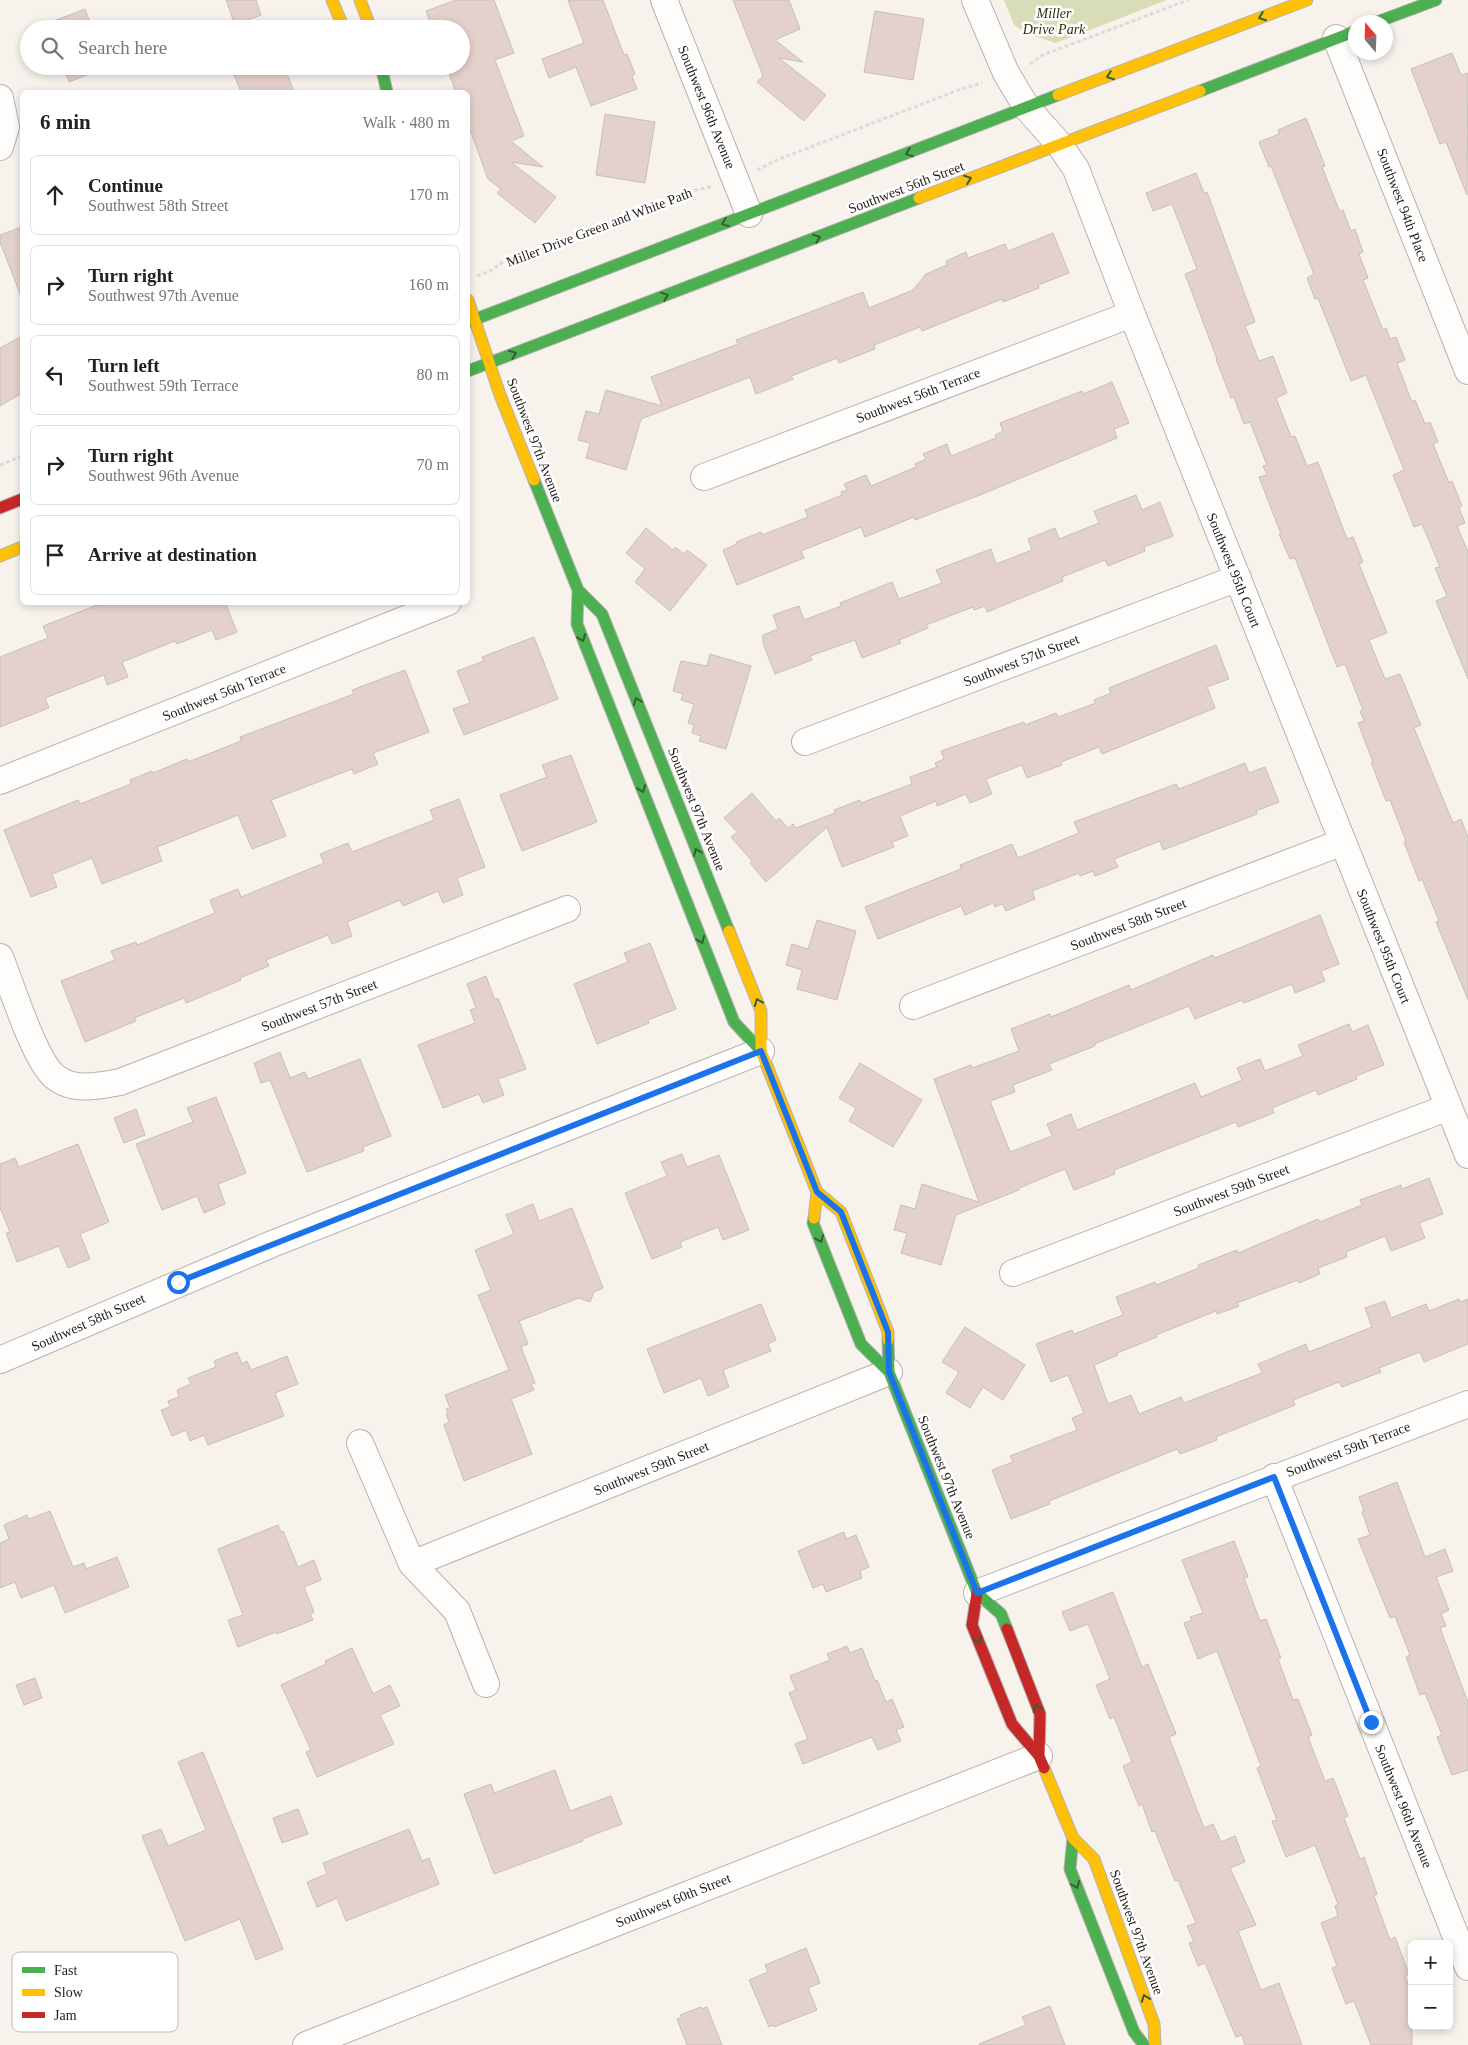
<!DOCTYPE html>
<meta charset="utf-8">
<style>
:root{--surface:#fff;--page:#f2f2f2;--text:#222;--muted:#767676;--line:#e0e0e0}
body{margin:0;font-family:"Times New Roman",serif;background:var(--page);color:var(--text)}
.controls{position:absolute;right:15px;bottom:15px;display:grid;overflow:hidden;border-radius:8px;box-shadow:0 2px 8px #0003}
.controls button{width:45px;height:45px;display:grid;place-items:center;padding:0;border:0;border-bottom:1px solid var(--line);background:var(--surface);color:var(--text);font:25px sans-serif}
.compass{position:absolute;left:1348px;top:15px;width:45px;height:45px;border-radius:50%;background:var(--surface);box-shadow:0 2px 8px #0003;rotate:341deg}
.stop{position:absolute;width:15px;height:15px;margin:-11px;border:4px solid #1a73e8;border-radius:50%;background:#fff}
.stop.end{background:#1a73e8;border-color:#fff;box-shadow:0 1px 5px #0008}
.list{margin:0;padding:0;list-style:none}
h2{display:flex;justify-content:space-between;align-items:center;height:65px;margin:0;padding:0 20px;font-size:21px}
h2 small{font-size:16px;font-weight:400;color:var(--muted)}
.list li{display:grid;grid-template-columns:32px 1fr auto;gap:15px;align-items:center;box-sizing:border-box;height:80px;margin:0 10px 10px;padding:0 10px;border:1px solid var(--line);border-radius:8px}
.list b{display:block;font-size:19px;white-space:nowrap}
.list p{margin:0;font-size:16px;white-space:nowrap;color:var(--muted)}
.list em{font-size:16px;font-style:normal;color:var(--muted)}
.icon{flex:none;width:28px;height:28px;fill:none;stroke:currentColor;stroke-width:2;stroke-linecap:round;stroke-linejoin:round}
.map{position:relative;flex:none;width:1468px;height:2045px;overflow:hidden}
.search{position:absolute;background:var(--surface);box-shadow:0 2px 8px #0003;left:20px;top:20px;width:450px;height:55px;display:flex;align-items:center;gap:12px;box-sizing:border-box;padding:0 18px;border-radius:28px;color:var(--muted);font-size:19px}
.panel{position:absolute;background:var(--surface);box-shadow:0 2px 8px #0003;left:20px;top:90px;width:450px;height:515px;border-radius:8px}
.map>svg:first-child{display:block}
.green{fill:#d8ddb7}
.building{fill:#e5d1cc;stroke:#c4c0bd}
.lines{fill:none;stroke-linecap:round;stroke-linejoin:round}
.street-casing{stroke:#b6b2ae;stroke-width:28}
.fast-casing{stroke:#b6b2ae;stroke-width:13}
.slow-casing{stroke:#b6b2ae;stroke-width:13}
.jam-casing{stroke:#b6b2ae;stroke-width:13}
.path{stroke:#dcdbd9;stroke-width:3;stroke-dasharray:4 2.5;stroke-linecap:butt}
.street{stroke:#fefdfc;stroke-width:26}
.fast{stroke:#4caf50;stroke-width:11}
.slow{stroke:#ffc107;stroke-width:11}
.jam{stroke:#c62828;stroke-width:11}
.oneway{stroke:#355f33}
.route{stroke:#1a73e8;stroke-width:6}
.labels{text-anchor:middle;stroke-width:5;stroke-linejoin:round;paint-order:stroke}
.park-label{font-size:14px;font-style:italic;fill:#2a300b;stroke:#fff}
.street-label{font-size:14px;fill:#221e1b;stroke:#fff}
.key{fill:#fff;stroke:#bdbcbb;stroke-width:1}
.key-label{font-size:14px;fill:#221e1b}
</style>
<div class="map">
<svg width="1468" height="2045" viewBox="0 0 1468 2045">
<rect width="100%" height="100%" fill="#f7f2ec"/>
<path class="green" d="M1004,0H1167L1056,43L1028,34L1014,25Z"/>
<path class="building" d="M226,0H256L261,15L235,25Z
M456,0H494L514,53L495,60L524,136L511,141L543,167L511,162L556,197L535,223L497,193L501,189L488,179L468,124V92H456L446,66H461V29H432L426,11Z
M568,0H603L624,55L627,54L635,74L632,76L637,89L591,106L576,67L549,78L542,59L584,43Z
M733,0H789L800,29L775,40L803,62L779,58L826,95L804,121L757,82L763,76Z
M85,9L90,23H92L95,29H48L46,24Z
M875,11L924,19L913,80L864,72Z
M1452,53L1461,75L1468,73L1467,195L1446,142L1440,144L1411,69Z
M63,66H107V67L69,82Z
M249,66H284L294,92H241L233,72Z
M605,114L655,122L645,183L596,175Z
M1306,118L1325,166L1322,167L1340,212L1343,210L1351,231L1355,229L1363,252L1359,254L1368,278L1363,280L1383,330L1386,328L1390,339L1396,337L1405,360L1397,363L1412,402L1415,400L1425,424L1430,422L1438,442L1433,444L1449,483L1452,481L1462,506L1459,508L1465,523L1457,526L1468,552V679L1436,601L1447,596L1435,568L1440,567L1422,524L1414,527L1393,475L1404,470L1366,375L1351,381L1318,298L1315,299L1307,278L1314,274L1271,166L1269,167L1259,142L1279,134L1278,130Z
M1196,173L1204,193L1207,192L1255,322L1245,326L1259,361L1273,356L1287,393L1276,398L1291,437L1295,436L1307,466L1318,462L1347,539L1353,537L1363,562L1359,564L1387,633L1369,640L1385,679L1400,674L1421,725L1414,728L1453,823L1461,819L1468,837V1000L1436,922L1439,921L1422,879L1419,881L1404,842L1406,841L1390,800L1386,801L1371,762H1373L1358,723L1364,721L1360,711L1363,710L1345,664L1337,667L1295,558L1290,559L1279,534H1281L1259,477L1267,475L1263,466L1267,465L1250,422L1244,424L1234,397L1231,398L1216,359H1217L1185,274L1197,269L1172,204L1153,211L1146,193Z
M22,227V296H21L0,242V235Z
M1053,233L1069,273L1038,285L1039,288L1003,302L1002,299L922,331L920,327L874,345L875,349L839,363L837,358L791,376L793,379L756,394L750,377L641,419L626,470L586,458L590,443L578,440L586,411L599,414L606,390L662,406L651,377L738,344L736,340L863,292L869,308L913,290L926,274L947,265L946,261L966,252L968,258L1005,244L1008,251Z
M22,336V393L0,406V348Z
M1112,382L1129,423L1114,429L1117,438L985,493L915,520L914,517L865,537L861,527L801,551L804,558L737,585L723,550L737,544L736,542L761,532L762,535L808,517L805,510L842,495L841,492L847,490L844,484L866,475L871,486L916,467L915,464L926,459L923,454L947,444L951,456L996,438L995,435L1003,431L1000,423L1082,391L1083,394Z
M1136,495L1142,510L1160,502L1173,536L1144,547L1145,551L1108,566L1105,560L1062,577L1063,581L987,612L985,606L974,610L973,607L926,625L928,628L899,640L901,643L862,658L855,640L810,656L812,660L775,674L763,643V635L778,629L773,615L799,606L804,620L841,606L840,603L892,582L899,599L942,583L936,570L991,549L996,564L1032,550L1028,539L1055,528L1059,539L1099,523L1094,511Z
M646,528L673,550L675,547L684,554L687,550L707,565L670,611L635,582L645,569L626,553Z
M105,602H225L237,632L216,640L212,630L177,644L175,641L122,662L128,677L107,685L104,675L45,698L49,708L0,727V657L48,638L43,626Z
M534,637L558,699L464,735L453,709L470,703L457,671L484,661L482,657Z
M1216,645L1229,679L1207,687L1215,708L1102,754L1099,747L1061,762L1062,765L1027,778L1022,765L986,779L992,794L970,803L966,794L937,806L936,801L900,816L908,836L892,842L894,847L842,867L827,827L766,882L750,863L752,861L731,837L737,832L724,818L752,793L776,821L779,818L788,828L793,824L796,828L835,813L834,810L860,800L861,803L912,784L910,777L937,767L935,763L944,759L941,751L1024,722L1025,725L1056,713L1058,717L1096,703L1094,700L1111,693L1109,688Z
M710,654L751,666L726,749L699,741L701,736L692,733L694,725L688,723L694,704L681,700L683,694L673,691L681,661L707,666Z
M405,670L429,732L373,753L378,764L354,774L352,769L271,800L286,836L252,849L238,815L157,847L162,861L102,884L92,858L52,874L57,887L31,897L4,830L78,800L80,804L131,784L130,780L152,771L153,773L187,759L188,762L241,741L240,737L354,694L352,690Z
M571,755L597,822L522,851L500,795L547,777L542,765Z
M1245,763L1249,773L1265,767L1279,802L1256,811L1257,814L1163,850L1160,841L1114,859L1118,867L1095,876L1093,871L1080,876L1079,873L1032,891L1035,899L1006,911L1002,904L995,907L993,903L965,915L961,906L878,939L865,907L961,869L960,865L1012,844L1018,858L1079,833L1074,822L1176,784L1179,789Z
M459,799L485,867L457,878L463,895L443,903L438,891L403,906L400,900L347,922L352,936L332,944L328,935L266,960L269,966L240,978L241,980L186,1003L184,998L134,1018L136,1021L85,1042L61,981L115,960L111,951L136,942L137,945L215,913L210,900L238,889L241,897L324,863L320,854L348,843L352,852L434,820L430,810Z
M1320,915L1339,964L1321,971L1325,981L1295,993L1292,984L1244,1003L1242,1000L1195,1019L1189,1006L1094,1044L1095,1046L1049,1064L1052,1070L1013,1085L1015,1092L990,1101L1010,1152L1052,1136L1047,1124L1071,1114L1077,1130L1195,1083L1201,1097L1242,1080L1237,1068L1260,1059L1265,1071L1303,1056L1298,1045L1349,1024L1352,1032L1368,1025L1384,1065L1356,1076L1357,1079L1318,1095L1316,1090L1272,1108L1274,1113L1238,1127L1236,1122L1114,1170L1115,1174L1074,1190L1065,1169L1019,1188V1190L956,1215L941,1265L901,1253L907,1233L894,1230L901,1205L915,1209L922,1184L979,1202L934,1079L971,1065L972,1068L1019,1051L1011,1029L1050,1014L1051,1017L1129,985L1131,990L1213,955L1215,958Z
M817,920L856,931L837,1000L797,989L802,970L786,965L792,944L808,949Z
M650,943L676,1009L648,1020L649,1023L597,1044L574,984L628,962L624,953Z
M486,976L495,1000L498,998L526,1069L498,1079L504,1095L483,1103L479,1094L443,1108L418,1045L475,1023L470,1010L476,1008L467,984Z
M280,1052L290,1078L305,1072L308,1079L360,1059L391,1136L363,1147L364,1151L307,1172L270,1080L261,1083L254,1063Z
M860,1063L922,1100L893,1147L849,1121L856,1108L839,1098Z
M216,1097L246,1173L218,1184L225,1204L204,1213L197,1196L162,1210L136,1144L193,1122L187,1108Z
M136,1109L145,1135L124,1143L114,1118Z
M78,1144L109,1222L80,1234L90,1259L68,1268L59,1246L17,1262L6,1233L10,1232L0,1208V1164L15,1158L19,1167Z
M682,1154L687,1167L719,1155L749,1230L723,1240L718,1227L680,1242L682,1247L652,1259L625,1193L667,1176L661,1162Z
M1429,1178L1443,1214L1419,1223L1425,1238L1391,1251L1385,1236L1346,1252L1347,1257L1318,1268L1320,1274L1299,1283L1298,1280L1237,1303L1239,1306L1217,1314L1216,1311L1156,1335L1157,1337L1117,1353L1118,1355L1094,1365L1108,1404L1131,1395L1139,1414L1181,1397L1184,1403L1262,1373L1258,1364L1306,1344L1309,1352L1372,1327L1365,1308L1385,1301L1391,1318L1426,1304L1429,1311L1459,1299L1461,1302L1468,1299V1344L1424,1362L1420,1352L1379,1368L1381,1372L1342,1387L1339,1382L1293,1400L1295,1405L1216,1437L1217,1440L1180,1454L1177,1449L1049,1501L1050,1504L1011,1519L992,1470L1013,1462L1010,1456L1077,1430L1072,1418L1084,1413L1068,1375L1051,1382L1036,1344L1072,1330L1074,1334L1123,1315L1116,1297L1155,1282L1156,1285L1199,1268L1198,1265L1237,1250L1238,1253L1318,1219L1320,1222L1362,1205L1360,1200L1401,1185L1402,1189Z
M533,1204L539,1221L572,1208L603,1288L594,1292L590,1302L579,1298L519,1321L528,1344L521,1347L535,1383L531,1384L534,1390L511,1399L532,1454L464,1481L444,1425L449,1422L446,1414L448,1413L446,1409L450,1408L445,1395L509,1370L478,1295L491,1290L475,1250L514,1234L506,1215Z
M761,1304L776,1340L768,1344L771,1351L723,1370L729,1387L708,1396L701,1378L664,1393L647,1349Z
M965,1327L1025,1365L1003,1400L983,1387L970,1408L946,1393L959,1372L942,1362Z
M237,1352L242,1364L247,1361L251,1370L287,1356L298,1384L275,1393L284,1416L208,1445L204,1435L190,1441L186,1430L172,1436L161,1410L170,1407L168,1401L179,1397L177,1390L191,1384L188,1378L216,1367L214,1361Z
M1397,1482L1425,1557L1445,1549L1453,1571L1436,1577L1449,1610L1441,1614L1446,1626L1440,1628L1468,1702V1770L1452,1775L1437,1737L1442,1735L1425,1693L1420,1695L1406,1657L1410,1655L1395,1616L1390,1618L1358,1539L1370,1535L1362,1512L1364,1511L1359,1497Z
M50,1511L73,1567L84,1563L86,1569L117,1557L129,1587L65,1613L54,1585L21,1598L15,1582L0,1588V1543L9,1539L4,1525L27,1515L29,1519Z
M278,1525L281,1532L283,1531L298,1567L314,1560L321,1580L304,1587L314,1612L310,1614L313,1620L277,1634L276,1632L238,1647L228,1620L243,1615L218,1549Z
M844,1532L846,1539L856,1535L869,1567L860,1571L862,1578L826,1592L823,1584L813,1588L798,1551Z
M1234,1541L1248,1577L1244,1578L1260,1621L1266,1619L1281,1658L1278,1659L1293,1700L1298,1699L1312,1735L1308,1737L1325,1781L1333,1778L1348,1816L1344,1818L1360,1859L1364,1857L1377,1894L1374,1896L1390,1940L1395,1937L1409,1974L1405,1976L1412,1993V2045H1371L1354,2001L1346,2004L1332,1968L1337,1966L1321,1923L1338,1916L1335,1906L1338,1904L1315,1845L1286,1857L1272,1821L1277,1820L1257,1768L1261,1766L1217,1651L1198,1659L1184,1623L1192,1620L1190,1617L1203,1613L1182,1560Z
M1113,1592L1142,1667L1148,1664L1176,1734L1169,1737L1204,1828L1213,1824L1221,1842L1235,1836L1245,1862L1230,1868L1256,1925L1238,1931L1261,1990L1279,1983L1302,2045H1245L1242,2035L1236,2037L1205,1963L1198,1966L1189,1943L1194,1942L1187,1926L1196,1923L1178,1880L1175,1881L1155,1831L1152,1832L1142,1804L1139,1806L1123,1766L1132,1762L1114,1717L1110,1719L1096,1685L1110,1679L1088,1624L1070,1631L1062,1612Z
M847,1646L850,1653L862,1648L875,1681L877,1680L886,1702L892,1699L904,1727L896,1730L901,1741L878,1750L872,1737L803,1764L795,1744L808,1739L789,1693L796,1690L790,1676L830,1660L827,1654Z
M352,1648L373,1694L390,1685L400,1706L380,1715L394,1744L317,1777L306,1752L311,1750L281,1685L326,1664L325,1661Z
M35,1678L42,1698L24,1705L16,1685Z
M203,1752L283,1949L256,1960L240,1919L185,1941L142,1836L161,1829L168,1846L206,1830L178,1762Z
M555,1770L570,1811L611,1796L622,1824L582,1839L583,1841L494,1874L464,1794L491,1784L494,1793Z
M298,1809L308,1834L282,1843L273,1818Z
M409,1829L422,1861L429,1858L439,1884L346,1921L337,1898L317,1907L307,1882L327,1874L323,1863Z
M806,1948L820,1983L808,1988L817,2010L774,2027L773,2025L769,2027L749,1980L768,1972L765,1965Z
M1050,2006L1065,2045H979V2044L1026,2025L1022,2017Z
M701,2007L702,2009L707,2007L722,2045H687L677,2019L682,2017L680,2015Z"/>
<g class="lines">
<g class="street-casing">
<path id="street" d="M664,0L749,214
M975,0L1006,73L1027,108L1059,144L1076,169L1132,314L1468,1155
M1336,38L1468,371
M0,98L6,127L0,147
M704,477L1132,314
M805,742L1238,578
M0,781L448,602
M0,957C11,984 34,1059 54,1076C72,1092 99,1086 120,1082L567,909
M913,1006L1343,842
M1013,1273L1449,1107
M0,1360L272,1244L761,1051
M360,1443L412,1564L457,1611L486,1684
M1274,1477L1468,1967
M412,1564L889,1372
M977,1593L1468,1404
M306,2045L1039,1756"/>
</g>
<g class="fast-casing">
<path id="fast" d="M1377,22L1436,0
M381,66L387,92
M1200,91L1356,31
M468,322L1058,95
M468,371L919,198
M534,480L578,590L577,624L734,1022L761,1051
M578,590L602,614L729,931
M814,1218L813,1223L861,1344L889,1372
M888,1340L889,1372L977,1593L1001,1614L1007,1629
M1073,1838L1070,1869L1134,2032L1144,2045"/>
</g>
<g class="slow-casing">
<path id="slow" d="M332,0L344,29
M360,0L371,29
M1058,95L1307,0
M919,198L1200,91
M468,300L500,395L534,480
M0,556L22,547
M729,931L761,1011V1051L817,1192L814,1218
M817,1192L841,1212L888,1332V1340
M1044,1768L1073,1838L1094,1859L1154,2024L1155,2045"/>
</g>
<g class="jam-casing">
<path id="jam" d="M0,508L22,499
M977,1593L972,1625L1012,1724L1039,1756L1044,1768
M1007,1629L1040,1714L1039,1756"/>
</g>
<path class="path" d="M1030,64L1043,55L1188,0
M757,170L777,160L961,89L982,83
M477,276L490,271L504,261L695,190L711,187
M0,465L22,456"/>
<use href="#street" class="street"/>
<use href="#fast" class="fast"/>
<use href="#slow" class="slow"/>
<use href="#jam" class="jam"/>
</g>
<defs><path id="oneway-chevron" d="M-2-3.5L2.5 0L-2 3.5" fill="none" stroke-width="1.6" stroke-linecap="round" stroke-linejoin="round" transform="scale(1.25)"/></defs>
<g class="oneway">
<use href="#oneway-chevron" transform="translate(1262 17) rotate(159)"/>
<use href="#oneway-chevron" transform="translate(1110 76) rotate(159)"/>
<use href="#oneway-chevron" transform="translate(909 153) rotate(159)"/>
<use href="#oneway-chevron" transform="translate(968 179) rotate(-21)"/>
<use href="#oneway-chevron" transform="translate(725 223) rotate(159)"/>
<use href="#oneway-chevron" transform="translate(817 238) rotate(-21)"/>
<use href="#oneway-chevron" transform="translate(665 296) rotate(-21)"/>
<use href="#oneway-chevron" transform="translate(513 354) rotate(-21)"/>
<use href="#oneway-chevron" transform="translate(582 638) rotate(68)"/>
<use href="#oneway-chevron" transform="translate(637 701) rotate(-112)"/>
<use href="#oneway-chevron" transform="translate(642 789) rotate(68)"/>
<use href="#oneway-chevron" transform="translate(697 852) rotate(-112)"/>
<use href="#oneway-chevron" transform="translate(701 940) rotate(68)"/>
<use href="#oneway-chevron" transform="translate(758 1002) rotate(-112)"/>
<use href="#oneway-chevron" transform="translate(820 1239) rotate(68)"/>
<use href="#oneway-chevron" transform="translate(978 1640) rotate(68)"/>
<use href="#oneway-chevron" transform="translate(1037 1708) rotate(-109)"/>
<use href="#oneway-chevron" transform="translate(1076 1885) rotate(68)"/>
<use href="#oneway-chevron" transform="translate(1145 1998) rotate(-110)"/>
</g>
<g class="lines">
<path class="route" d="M178,1282L761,1051L817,1192L841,1212L888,1332L889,1372L977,1593L1274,1477L1371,1722"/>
</g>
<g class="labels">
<g class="park-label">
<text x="1054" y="18">Miller<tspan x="1054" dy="16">Drive Park</tspan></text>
</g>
<g class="street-label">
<text transform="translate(707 107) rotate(68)" y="5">Southwest 96th Avenue</text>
<text transform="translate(906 187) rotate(-21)" y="5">Southwest 56th Street</text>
<text transform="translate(1403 205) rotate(69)" y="5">Southwest 94th Place</text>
<text transform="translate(599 227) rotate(-21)" y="5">Miller Drive Green and White Path</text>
<text transform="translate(918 395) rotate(-21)" y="5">Southwest 56th Terrace</text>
<text transform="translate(535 440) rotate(69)" y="5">Southwest 97th Avenue</text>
<text transform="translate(1234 570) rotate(68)" y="5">Southwest 95th Court</text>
<text transform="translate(1021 660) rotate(-21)" y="5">Southwest 57th Street</text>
<text transform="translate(224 692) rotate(-22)" y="5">Southwest 56th Terrace</text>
<text transform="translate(697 809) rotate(68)" y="5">Southwest 97th Avenue</text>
<text transform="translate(1128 924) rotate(-21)" y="5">Southwest 58th Street</text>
<text transform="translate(1384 946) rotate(68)" y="5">Southwest 95th Court</text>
<text transform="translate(319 1005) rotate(-21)" y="5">Southwest 57th Street</text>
<text transform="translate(1231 1190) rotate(-21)" y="5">Southwest 59th Street</text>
<text transform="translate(88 1322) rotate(-24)" y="5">Southwest 58th Street</text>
<text transform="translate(1348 1449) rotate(-21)" y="5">Southwest 59th Terrace</text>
<text transform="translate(651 1468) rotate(-22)" y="5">Southwest 59th Street</text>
<text transform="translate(947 1477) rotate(68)" y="5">Southwest 97th Avenue</text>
<text transform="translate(1404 1806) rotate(68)" y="5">Southwest 96th Avenue</text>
<text transform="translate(673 1900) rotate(-22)" y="5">Southwest 60th Street</text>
<text transform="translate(1137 1932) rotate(70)" y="5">Southwest 97th Avenue</text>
</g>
</g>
<rect x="12" y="1952" width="166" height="80" rx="8" class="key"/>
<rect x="22" y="1967" width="23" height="6" fill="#4caf50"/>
<rect x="22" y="1989" width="23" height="7" fill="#ffc107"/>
<rect x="22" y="2012" width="23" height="6" fill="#c62828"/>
<g class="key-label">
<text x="54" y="1975">Fast</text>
<text x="54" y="1997">Slow</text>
<text x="54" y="2020">Jam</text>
</g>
</svg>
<div class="controls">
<button>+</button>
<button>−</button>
</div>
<svg class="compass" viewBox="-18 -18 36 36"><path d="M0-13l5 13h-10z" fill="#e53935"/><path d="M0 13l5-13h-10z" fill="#767676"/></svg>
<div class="stop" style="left:178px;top:1282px"></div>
<div class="stop end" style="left:1371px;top:1722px"></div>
<div class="search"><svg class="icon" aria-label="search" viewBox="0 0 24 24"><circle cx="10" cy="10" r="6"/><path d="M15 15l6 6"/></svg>Search here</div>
<section class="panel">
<h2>6 min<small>Walk · 480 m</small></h2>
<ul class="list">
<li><svg class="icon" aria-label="ahead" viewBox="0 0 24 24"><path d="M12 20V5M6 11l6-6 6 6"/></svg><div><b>Continue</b><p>Southwest 58th Street</p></div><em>170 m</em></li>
<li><svg class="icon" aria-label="right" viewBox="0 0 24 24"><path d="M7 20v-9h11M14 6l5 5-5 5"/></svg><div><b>Turn right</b><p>Southwest 97th Avenue</p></div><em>160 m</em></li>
<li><svg class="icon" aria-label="left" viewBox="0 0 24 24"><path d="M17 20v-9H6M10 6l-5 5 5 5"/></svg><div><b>Turn left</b><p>Southwest 59th Terrace</p></div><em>80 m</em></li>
<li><svg class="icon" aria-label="right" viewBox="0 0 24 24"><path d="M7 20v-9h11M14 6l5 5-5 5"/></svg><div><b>Turn right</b><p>Southwest 96th Avenue</p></div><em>70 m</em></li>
<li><svg class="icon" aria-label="arrive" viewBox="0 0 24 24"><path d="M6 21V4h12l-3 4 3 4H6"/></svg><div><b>Arrive at destination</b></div></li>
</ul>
</section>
</div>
